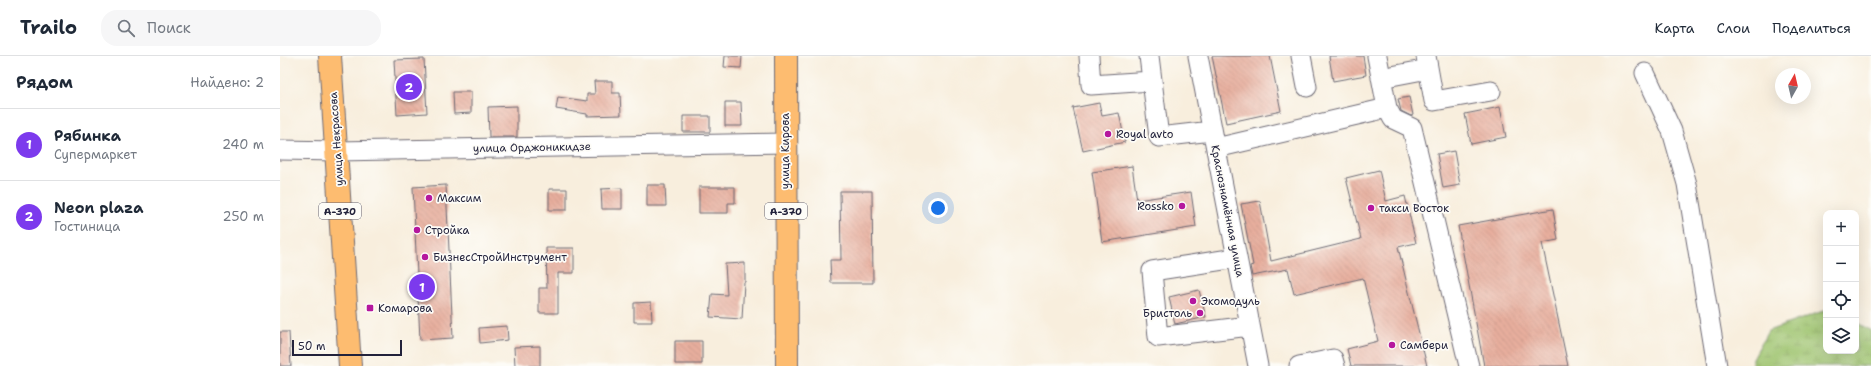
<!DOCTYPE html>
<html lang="ru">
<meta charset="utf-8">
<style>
:root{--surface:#fff;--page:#f6f6f7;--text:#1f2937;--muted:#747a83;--line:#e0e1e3;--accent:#7c3aed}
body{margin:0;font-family:"Shantell Sans",sans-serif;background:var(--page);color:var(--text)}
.controls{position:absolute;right:12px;bottom:12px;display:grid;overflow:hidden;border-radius:8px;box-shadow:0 4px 16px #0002}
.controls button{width:36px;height:36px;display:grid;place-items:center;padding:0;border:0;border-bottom:1px solid var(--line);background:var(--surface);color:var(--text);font:20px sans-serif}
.compass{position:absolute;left:1495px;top:12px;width:36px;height:36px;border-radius:50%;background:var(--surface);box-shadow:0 4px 16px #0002;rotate:8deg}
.scale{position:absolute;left:12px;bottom:10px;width:110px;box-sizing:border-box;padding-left:4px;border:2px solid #22223b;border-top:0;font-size:11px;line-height:14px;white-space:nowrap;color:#22223b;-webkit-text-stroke:3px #fdfcf7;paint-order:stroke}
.you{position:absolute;left:658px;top:152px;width:14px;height:14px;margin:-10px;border:3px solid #fff;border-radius:50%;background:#1a73e8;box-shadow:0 0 0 6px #1a73e833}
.badge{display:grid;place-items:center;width:26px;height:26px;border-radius:50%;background:var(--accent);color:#fff;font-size:13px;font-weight:700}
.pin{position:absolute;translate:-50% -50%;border:2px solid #fff;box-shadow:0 1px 4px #0006}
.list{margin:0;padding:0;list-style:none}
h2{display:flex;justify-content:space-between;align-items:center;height:52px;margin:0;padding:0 16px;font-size:17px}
h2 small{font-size:13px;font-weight:400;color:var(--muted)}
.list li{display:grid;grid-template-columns:26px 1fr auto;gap:12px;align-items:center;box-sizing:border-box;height:72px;padding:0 16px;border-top:1px solid var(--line)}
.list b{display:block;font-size:15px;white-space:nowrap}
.list p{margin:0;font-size:13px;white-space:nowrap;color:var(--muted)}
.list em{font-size:13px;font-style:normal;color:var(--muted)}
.icon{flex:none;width:22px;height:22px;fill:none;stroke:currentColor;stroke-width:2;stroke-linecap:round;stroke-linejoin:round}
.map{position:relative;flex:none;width:1591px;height:310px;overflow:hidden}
header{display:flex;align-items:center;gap:24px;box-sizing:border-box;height:56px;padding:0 20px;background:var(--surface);border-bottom:1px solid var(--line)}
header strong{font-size:19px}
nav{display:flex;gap:22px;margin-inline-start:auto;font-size:14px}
.search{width:280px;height:36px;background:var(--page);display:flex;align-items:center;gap:10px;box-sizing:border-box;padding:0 14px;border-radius:16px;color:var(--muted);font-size:15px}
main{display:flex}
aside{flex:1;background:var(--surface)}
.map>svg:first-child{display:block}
.wetland{fill:url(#wetland-marsh);stroke:#607355}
.building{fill:url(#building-back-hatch)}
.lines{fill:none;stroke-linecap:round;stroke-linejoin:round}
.minor-casing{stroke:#6d6974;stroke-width:21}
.highway-casing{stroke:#6d6974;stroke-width:24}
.minor{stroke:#fff;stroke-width:19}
.highway{stroke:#fdbc6f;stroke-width:22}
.poi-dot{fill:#b5179e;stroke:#fdfcf7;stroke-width:1.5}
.labels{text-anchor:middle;stroke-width:3.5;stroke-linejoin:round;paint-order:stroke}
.shield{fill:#fdfcf7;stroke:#646373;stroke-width:1}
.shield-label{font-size:10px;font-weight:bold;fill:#22223b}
.poi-label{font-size:11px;fill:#22223b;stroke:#fdfcf7;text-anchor:start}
.street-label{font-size:11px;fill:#22223b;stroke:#fdfcf7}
</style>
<header>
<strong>Trailo</strong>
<div class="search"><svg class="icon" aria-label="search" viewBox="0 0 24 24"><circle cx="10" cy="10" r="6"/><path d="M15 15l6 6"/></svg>Поиск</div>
<nav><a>Карта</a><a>Слои</a><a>Поделиться</a></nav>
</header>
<main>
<aside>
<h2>Рядом<small>Найдено: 2</small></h2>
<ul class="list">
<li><span class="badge">1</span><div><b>Рябинка</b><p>Супермаркет</p></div><em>240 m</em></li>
<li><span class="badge">2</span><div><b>Neon plaza</b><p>Гостиница</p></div><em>250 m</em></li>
</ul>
</aside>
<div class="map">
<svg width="1591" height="310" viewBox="0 0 1591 310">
<defs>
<pattern id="wetland-marsh" width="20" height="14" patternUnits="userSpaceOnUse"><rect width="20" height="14" fill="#9fc46f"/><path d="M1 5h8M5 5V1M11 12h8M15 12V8" fill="none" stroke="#89a861"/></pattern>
<pattern id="building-back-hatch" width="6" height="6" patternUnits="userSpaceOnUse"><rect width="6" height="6" fill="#e7ae9d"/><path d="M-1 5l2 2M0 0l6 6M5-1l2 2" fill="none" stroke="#c69588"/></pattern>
</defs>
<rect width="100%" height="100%" fill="#fdfcf7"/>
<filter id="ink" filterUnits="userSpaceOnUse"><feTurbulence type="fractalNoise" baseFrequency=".025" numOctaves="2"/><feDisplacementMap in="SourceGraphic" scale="8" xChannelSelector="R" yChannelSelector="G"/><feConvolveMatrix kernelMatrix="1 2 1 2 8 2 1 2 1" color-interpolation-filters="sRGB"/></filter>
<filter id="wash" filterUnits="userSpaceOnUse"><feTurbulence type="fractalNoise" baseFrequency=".012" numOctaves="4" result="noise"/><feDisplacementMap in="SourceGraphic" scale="16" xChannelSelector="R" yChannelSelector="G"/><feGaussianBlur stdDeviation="0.9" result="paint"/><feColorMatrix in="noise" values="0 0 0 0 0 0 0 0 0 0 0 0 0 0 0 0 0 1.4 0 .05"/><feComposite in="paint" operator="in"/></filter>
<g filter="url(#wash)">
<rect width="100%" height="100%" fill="#f8eedd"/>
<path class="wetland" d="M1546,254V295H1576V266L1591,275V310H1472V304L1488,275Z"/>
<g id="blocks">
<path class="building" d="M445,0H462L461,12L444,11Z
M932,0H990L1001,55L946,67Z
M1049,0H1083L1086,19L1053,25Z
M144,3L147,57L117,59L114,4Z
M314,25H332V37H340L341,59L307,60V58L276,53L278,41L307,45V38H315Z
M173,36H191V57L174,58Z
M1129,41L1133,59L1131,60L1121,55L1118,43Z
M445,46H461L462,70H445Z
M819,47L822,60L839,57L845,86L803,95L793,52Z
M237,50V81H209L208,51Z
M1220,51L1226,81L1191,88L1185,58Z
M403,60H430V76H403Z
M1174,95L1180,129L1163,132L1157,98Z
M852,110L857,144L911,136L916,171L822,186L812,116Z
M1099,114L1106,145L1125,140L1136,187L1118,191L1147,310H1071L1067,293L1098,285L1083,222L1014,238L1008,213L972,220L970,210L973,209L961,148L980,145L991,205L1081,183L1066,122Z
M166,129L173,282L140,284L133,131Z
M367,129H385L386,150H367Z
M419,131H455V147H448V157H419Z
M342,132V153H322L321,133Z
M269,133H287V154H269Z
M560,135H592L593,227H551L550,204H561Z
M1273,153L1278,184L1262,187L1288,310H1204L1178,170Z
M266,192H294V217H278V257H259V232H267Z
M465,207V226H464L462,263L430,261L432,238L447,239L445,208Z
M919,234L926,261L895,268L889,241Z
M371,246L372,266H354V247Z
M227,270L228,284L200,287L199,272Z
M0,276H9L11,310H0Z
M395,285H422V308H395Z
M260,290V310H235L234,291Z"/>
</g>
</g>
<g filter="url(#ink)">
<use href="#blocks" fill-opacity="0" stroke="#6d6974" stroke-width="1"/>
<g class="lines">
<g class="minor-casing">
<path id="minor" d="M809,0L811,29L872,25
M869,0L879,81L932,75
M918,0L978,310
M1021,0L1027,31
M1097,0L1107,52
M1146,0L1154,45L1211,35
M1365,17L1392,75L1407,128L1437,310
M1101,22L1148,13
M936,92L1107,52L1113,63L1132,72L1189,310
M0,94L57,95L505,87
M956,202L872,215L878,281L970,270
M1019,310L1053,303L1055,310"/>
</g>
<g class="highway-casing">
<path id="highway" d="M50,0L70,310
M506,0L507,310"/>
</g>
<use href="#minor" class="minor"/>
<use href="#highway" class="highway"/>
</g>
</g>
<g class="poi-dot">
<circle cx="828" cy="78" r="4"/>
<circle cx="149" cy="142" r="4"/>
<circle cx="902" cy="150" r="4"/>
<circle cx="1091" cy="152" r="4"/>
<circle cx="137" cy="174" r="4"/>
<circle cx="145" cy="201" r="4"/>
<circle cx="913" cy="245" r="4"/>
<rect x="86" y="248" width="8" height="8" rx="2"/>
<circle cx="920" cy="257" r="4"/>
<circle cx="1112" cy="289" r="4"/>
</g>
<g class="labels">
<g class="shield">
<rect x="39" y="147" width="42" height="16" rx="3"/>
<rect x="485" y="147" width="42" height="16" rx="3"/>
</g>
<g class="shield-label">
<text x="60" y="159">А-370</text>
<text x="506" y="159">А-370</text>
</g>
<g class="poi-label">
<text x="836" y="82">Royal avto</text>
<text x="157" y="146">Максим</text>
<text x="894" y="154" text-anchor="end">Rossko</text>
<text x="1099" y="156">такси Восток</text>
<text x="145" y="178">Стройка</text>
<text x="153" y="205">БизнесСтройИнструмент</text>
<text x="921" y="249">Экомодуль</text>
<text x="98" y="256">Комарова</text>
<text x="912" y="261" text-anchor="end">Бристоль</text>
<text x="1120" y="293">Самбери</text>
</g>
<g class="street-label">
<text transform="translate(56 83) rotate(-94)" y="4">улица Некрасова</text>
<text transform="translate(252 91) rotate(-1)" y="4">улица Орджоникидзе</text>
<text transform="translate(505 95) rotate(-90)" y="4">улица Кирова</text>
<text transform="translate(948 155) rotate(79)" y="4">Краснознамённая улица</text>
</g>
</g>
</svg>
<div class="controls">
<button>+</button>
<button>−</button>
<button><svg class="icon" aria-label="locate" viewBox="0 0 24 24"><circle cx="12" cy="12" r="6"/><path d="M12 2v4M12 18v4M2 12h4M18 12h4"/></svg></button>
<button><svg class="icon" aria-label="layers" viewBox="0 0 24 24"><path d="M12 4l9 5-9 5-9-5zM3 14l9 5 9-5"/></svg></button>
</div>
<svg class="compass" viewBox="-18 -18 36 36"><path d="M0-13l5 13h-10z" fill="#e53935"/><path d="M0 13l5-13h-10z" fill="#747a83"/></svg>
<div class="scale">50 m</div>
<div class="you"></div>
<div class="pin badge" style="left:142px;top:231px">1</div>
<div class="pin badge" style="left:129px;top:31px">2</div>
</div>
</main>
